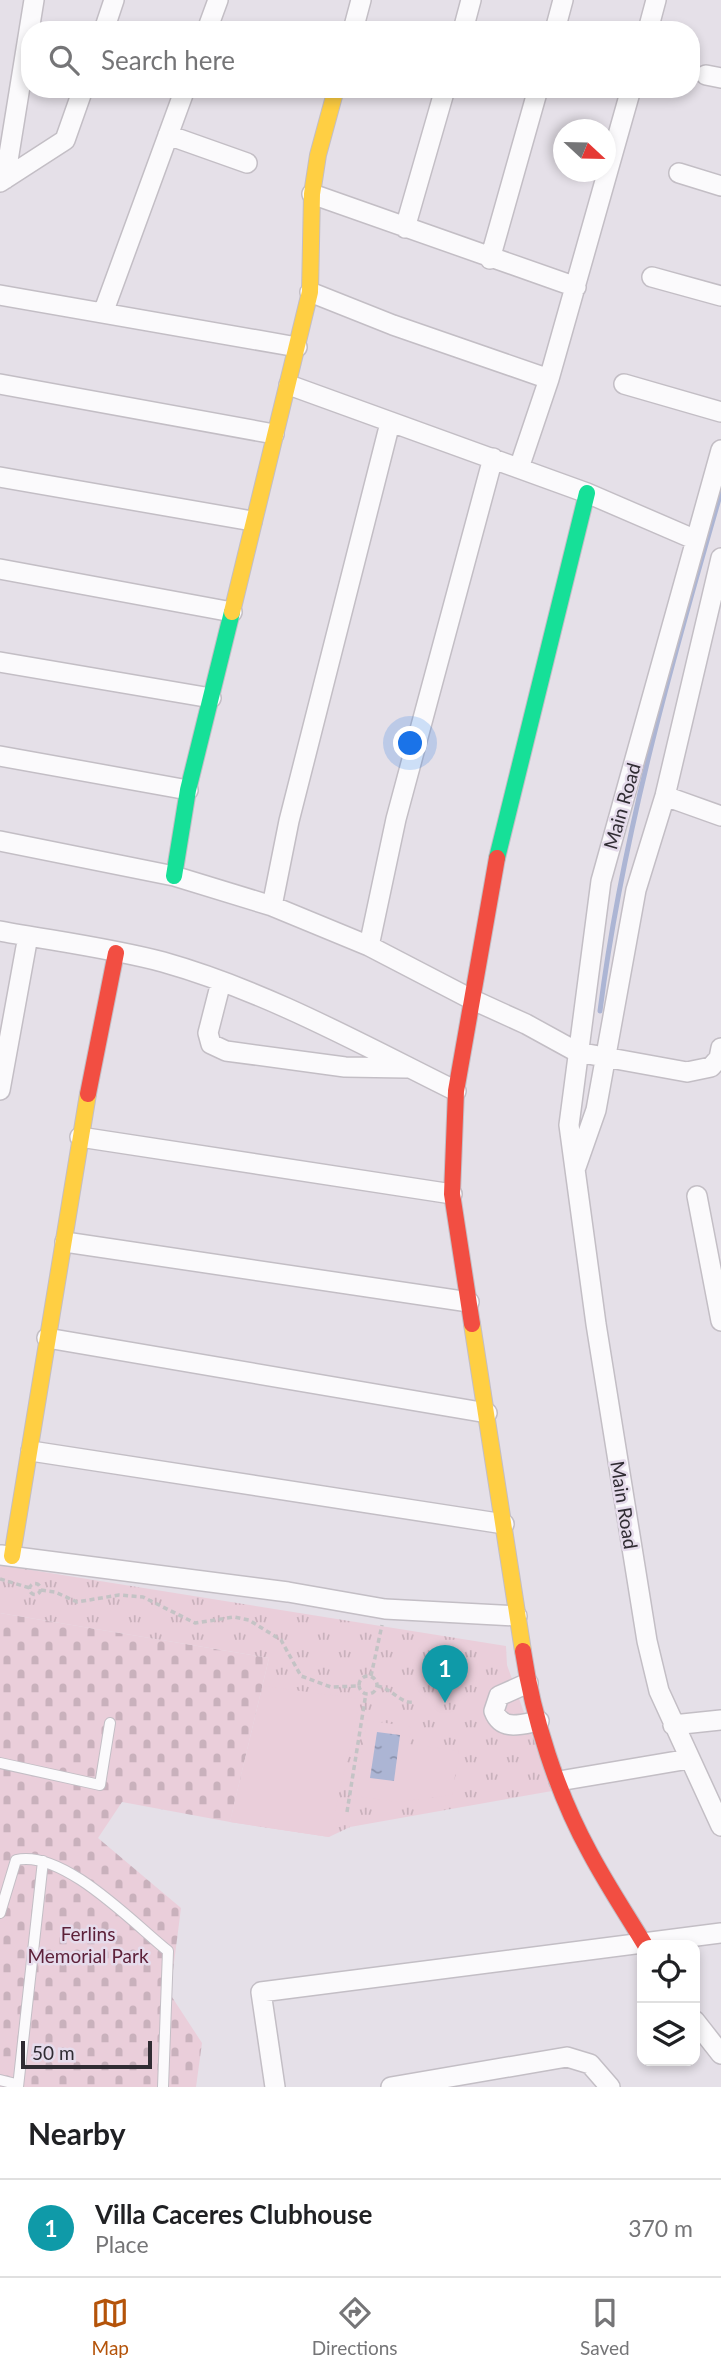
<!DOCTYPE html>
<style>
:root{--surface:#fff;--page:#f2f2f2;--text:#202124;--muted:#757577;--line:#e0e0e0;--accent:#b45309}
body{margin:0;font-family:Lato,sans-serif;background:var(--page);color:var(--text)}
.controls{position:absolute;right:21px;bottom:21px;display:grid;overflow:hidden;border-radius:14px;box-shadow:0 4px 10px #0003}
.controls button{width:63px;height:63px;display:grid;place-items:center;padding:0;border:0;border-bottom:2px solid var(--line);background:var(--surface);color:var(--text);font:35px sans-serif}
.compass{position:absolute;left:553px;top:119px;width:63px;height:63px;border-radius:50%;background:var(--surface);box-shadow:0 4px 10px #0003;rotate:112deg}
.scale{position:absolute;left:21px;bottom:18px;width:131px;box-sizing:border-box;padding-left:7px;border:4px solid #302c33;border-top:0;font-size:19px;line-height:24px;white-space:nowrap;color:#302c33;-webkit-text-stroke:5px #e6dcec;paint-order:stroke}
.you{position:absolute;left:411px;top:744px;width:24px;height:24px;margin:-18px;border:5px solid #fff;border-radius:50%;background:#1a73e8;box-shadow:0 0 0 10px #1a73e833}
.badge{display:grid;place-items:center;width:46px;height:46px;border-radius:50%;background:var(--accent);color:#fff;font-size:23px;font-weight:700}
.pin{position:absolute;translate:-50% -58px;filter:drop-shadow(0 2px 4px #0008)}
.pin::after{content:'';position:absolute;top:37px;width:24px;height:21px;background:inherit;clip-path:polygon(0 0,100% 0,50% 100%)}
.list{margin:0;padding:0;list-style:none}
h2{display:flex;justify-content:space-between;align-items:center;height:91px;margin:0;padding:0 28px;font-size:30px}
h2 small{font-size:23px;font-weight:400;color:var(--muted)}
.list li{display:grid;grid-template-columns:46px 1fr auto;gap:21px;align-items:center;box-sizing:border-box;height:98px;padding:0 28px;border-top:2px solid var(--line)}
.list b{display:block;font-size:26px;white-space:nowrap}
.list p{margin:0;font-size:23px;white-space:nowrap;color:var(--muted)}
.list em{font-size:23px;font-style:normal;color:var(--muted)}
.icon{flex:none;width:38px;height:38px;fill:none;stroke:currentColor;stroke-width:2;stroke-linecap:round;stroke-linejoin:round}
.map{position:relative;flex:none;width:721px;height:2087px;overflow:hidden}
.search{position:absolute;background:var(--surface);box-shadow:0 4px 10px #0003;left:21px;right:21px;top:21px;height:77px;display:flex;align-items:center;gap:18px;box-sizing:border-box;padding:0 24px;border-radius:28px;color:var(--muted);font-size:26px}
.sheet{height:189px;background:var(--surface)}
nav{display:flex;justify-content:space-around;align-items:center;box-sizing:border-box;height:98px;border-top:2px solid var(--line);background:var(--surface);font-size:19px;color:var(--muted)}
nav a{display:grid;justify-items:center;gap:4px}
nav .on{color:var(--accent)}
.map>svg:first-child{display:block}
.cemetery{fill:url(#cemetery-stones)}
.park{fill:url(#park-tufts)}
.pitch{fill:#eaceda}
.water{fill:url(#water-ripples)}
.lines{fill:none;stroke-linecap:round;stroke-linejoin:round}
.stream{stroke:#acb5d4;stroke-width:5}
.lane-casing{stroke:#c3bec5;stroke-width:12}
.street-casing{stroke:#c3bec5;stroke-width:22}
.fast-casing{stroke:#c3bec5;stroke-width:18}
.slow-casing{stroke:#c3bec5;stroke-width:18}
.jam-casing{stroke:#c3bec5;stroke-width:18}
.path{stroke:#c4c3c5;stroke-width:3.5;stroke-dasharray:5 3.5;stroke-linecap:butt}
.lane{stroke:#fbfafc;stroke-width:10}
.street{stroke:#fbfafc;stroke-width:19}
.fast{stroke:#16e098;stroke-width:16}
.slow{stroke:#ffcf43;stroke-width:16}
.jam{stroke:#f24e42;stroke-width:16}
.labels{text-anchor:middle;stroke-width:5;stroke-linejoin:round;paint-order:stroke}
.street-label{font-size:19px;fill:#302c33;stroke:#e6dcec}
.park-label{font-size:19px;fill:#5d213a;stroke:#e6dcec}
</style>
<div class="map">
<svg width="721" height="2087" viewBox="0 0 721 2087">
<defs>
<pattern id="cemetery-stones" width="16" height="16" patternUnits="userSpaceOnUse" patternTransform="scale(1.75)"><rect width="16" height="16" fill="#eaceda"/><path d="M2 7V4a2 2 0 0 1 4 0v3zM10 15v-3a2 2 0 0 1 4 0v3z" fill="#c9b1bc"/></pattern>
<pattern id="park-tufts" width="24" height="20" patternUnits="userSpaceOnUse" patternTransform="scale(1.75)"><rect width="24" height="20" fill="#eaceda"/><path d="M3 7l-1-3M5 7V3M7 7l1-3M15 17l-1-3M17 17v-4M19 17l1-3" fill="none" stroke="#c9b1bc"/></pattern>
<pattern id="water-ripples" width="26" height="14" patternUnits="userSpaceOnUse" patternTransform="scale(1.75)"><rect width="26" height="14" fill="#acb5d4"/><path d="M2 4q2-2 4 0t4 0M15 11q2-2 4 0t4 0" fill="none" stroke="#8c93ad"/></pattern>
</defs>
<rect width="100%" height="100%" fill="#e5e0e8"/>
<path class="cemetery" d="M0,1613L269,1658L230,1822L122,1802L98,1838L181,1908L170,1994L202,2043L196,2087H0Z"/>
<path class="park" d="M0,1565L506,1646L507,1665L552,1791L350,1827L329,1837L230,1822L269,1658L0,1613Z"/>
<path class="pitch" d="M263,1686L361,1699L329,1837L230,1822Z
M367,1720L411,1727L409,1744L459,1751L452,1795L398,1802L355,1796Z"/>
<path class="water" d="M377,1732L400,1735L394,1781L370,1778Z"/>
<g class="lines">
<path class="stream" d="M600,1011C622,837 672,661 721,492"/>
<g class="lane-casing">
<path id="lane" d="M0,1763L100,1785L110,1723
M0,1913L16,1860C63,1849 132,1922 168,1951L163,2087
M0,2080L16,2084
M18,2087L43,1861"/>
</g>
<g class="street-casing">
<path id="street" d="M104,30L114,0
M207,30L218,0
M353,30L361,0
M463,30L471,0
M555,30L563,0
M648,30L656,0
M706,75L721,78
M168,135L247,163
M679,173L721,186
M5,179L34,0
M0,182L65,140L83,89
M312,194L576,287
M405,228L445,89
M490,259L538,89
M652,277L721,296
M310,292L393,325L549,379
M0,295L297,347
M103,313L185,89
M0,384L274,434
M624,384L721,412
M289,385L587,493L696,540
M721,450L601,881L569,1125L596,1324L647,1641L659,1691L721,1826
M519,468L549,379L631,89
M0,477L252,521
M0,569L232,612
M0,662L211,698
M0,756L188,790
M665,796L721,816
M0,841L174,876L272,906L369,946L471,999L526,1024L577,1052L687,1072L711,1067L719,1058L721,1048
M272,906L289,821L390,423
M0,931C54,941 110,948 163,962C266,991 361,1044 456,1091
M369,946L396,819L493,458
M221,982L208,1033L211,1044L226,1051L345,1067L406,1068
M0,1090L28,936
M80,1137L452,1194
M576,1167L596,1110L636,890L665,796L721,558
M697,1196L721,1321
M65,1242L469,1302
M47,1338L487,1413
M31,1451L504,1524
M1,1555L288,1592L385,1609L517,1616
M528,1683L499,1696L494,1711C502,1732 522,1724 539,1721
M673,1725L721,1720
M559,1781L689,1759
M695,2021L721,2054
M275,2087L261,1992L721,1933
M391,2087L567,2057L590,2064L610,2087"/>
</g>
<g class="fast-casing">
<path id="fast" d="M497,858L587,493
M174,876L188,790L232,612"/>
</g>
<g class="slow-casing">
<path id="slow" d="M232,612L310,292L312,194L318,155L336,89
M472,1324L523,1651
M12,1556L88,1094"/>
</g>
<g class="jam-casing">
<path id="jam" d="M88,1094L116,953
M472,1324L452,1194L456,1091L497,858
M523,1651C533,1718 557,1793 590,1853C607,1885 627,1915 645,1945"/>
</g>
<path class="path" d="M0,1579L30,1588
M29.5 1589a5.5 5.5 0 1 1 11 0a5.5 5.5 0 1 1-11 0Z
M41,1590L55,1592L77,1602L119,1595L143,1597L195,1623L234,1617L249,1620L281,1640L301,1676L331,1687L359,1686
M371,1676L382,1625
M359 1685a9 9 0 1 1 18 0a9 9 0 1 1-18 0Z
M377,1686C392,1688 401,1705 415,1702
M347,1812L366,1693"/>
<use href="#lane" class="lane"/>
<use href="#street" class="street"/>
<use href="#fast" class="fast"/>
<use href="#slow" class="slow"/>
<use href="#jam" class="jam"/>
</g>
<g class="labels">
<g class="street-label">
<text transform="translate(622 806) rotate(-74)" y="7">Main Road</text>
<text transform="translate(624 1505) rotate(81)" y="7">Main Road</text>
</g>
<g class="park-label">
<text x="88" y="1941">Ferlins<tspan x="88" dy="22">Memorial Park</tspan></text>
</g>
</g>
</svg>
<div class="controls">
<button><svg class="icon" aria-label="locate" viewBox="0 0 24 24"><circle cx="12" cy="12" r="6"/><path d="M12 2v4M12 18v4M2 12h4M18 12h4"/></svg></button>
<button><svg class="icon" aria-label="layers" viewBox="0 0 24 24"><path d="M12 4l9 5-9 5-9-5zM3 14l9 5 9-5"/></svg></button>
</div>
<svg class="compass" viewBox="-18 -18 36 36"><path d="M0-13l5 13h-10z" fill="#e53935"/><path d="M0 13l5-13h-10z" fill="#757577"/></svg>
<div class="scale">50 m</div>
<div class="you"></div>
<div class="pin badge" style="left:445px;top:1703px;background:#0f9aa8">1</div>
<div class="search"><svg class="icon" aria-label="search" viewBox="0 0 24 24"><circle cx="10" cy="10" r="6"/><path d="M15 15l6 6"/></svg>Search here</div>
</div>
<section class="sheet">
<h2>Nearby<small></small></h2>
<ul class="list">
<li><span class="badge" style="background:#0f9aa8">1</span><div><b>Villa Caceres Clubhouse</b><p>Place</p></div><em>370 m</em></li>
</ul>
</section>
<nav>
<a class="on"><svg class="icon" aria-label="map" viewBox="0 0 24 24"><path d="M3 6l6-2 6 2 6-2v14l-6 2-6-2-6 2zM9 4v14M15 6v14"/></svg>Map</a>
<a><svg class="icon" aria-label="directions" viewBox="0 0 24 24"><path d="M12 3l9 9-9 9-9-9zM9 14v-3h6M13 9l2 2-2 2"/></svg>Directions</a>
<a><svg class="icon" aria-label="saved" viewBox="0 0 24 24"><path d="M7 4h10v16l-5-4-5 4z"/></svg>Saved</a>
</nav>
